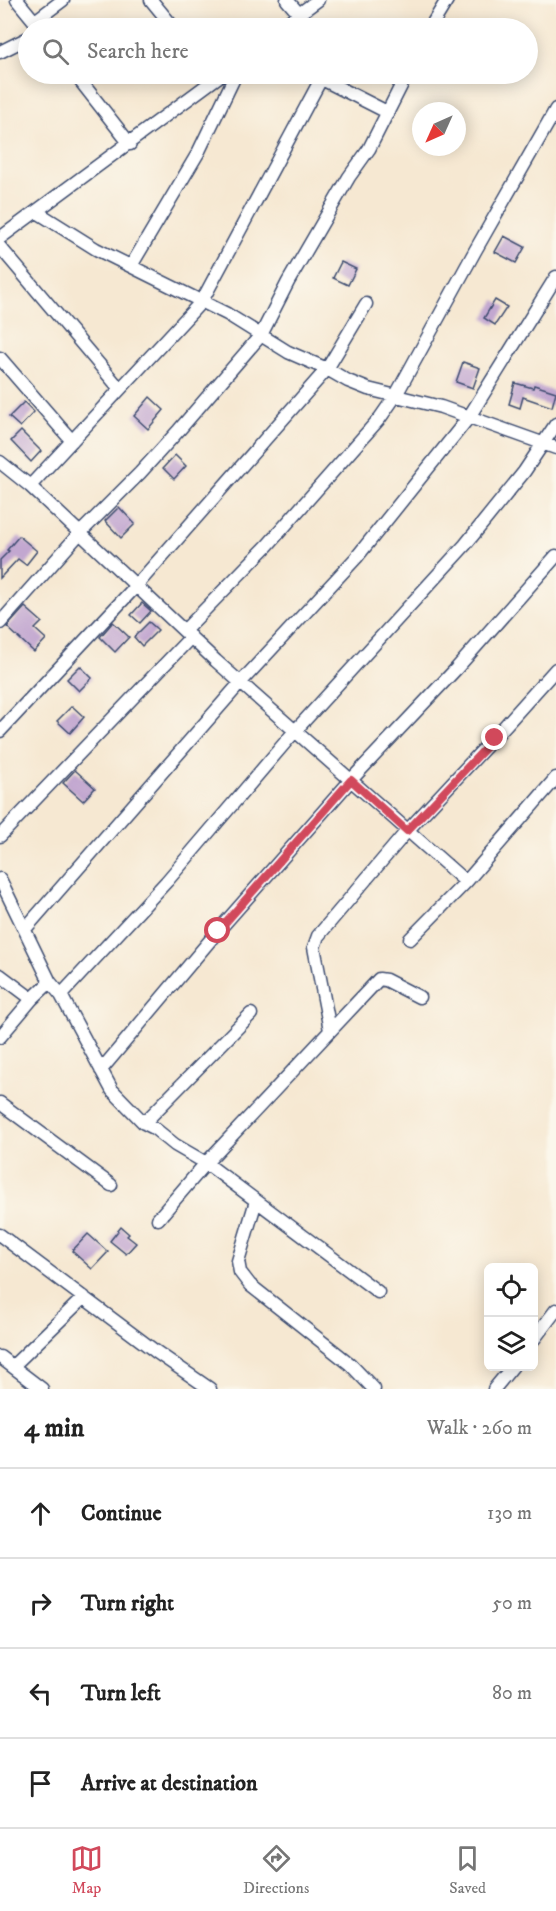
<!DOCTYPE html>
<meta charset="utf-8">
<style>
:root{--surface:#fff;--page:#f2f2f2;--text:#222;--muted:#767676;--line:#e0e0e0;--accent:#d1495b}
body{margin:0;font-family:"IM FELL DW Pica",serif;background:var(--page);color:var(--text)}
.controls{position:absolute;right:18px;bottom:18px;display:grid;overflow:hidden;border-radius:9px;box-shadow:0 3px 15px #0003}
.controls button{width:54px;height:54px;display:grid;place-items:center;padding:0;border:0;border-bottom:2px solid var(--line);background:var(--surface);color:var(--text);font:30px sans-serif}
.compass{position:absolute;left:412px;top:102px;width:54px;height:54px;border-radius:50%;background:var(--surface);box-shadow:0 3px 15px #0003;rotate:225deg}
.stop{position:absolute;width:18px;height:18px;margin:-14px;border:4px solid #d1495b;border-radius:50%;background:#fff}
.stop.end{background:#d1495b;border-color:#fff;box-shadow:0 2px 6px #0008}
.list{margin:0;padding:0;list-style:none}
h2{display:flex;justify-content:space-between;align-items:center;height:78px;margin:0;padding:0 24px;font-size:26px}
h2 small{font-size:20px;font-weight:400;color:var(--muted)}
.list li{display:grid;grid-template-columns:39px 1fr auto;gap:18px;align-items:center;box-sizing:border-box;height:90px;padding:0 24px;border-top:2px solid var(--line)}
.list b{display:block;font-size:22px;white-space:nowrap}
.list em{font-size:20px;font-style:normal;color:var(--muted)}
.icon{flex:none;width:33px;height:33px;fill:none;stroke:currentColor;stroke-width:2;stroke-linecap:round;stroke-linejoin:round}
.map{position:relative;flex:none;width:556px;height:1389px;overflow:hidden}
.search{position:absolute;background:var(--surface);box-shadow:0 3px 15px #0003;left:18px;right:18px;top:18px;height:66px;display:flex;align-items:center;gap:15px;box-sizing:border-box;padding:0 21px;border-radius:33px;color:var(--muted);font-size:22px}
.sheet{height:438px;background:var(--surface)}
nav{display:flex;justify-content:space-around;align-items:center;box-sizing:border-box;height:84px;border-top:2px solid var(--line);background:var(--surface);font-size:16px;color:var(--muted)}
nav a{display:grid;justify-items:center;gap:3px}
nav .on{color:var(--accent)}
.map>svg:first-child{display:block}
.building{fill:#c2a7d0}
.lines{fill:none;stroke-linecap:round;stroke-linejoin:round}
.minor-casing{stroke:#3c4b6f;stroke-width:15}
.minor{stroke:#fff;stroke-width:12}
.route{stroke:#d1495b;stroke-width:8}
</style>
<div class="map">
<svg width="556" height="1389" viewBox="0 0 556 1389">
<rect width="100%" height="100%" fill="#fbf7ec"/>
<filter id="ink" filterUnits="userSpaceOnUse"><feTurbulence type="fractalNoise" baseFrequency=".0167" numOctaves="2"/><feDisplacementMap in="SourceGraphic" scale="12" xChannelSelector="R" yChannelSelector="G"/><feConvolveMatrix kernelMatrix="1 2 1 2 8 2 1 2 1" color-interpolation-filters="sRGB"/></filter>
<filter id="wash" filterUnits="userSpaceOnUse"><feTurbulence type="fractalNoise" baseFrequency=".008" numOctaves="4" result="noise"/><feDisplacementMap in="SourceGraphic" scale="24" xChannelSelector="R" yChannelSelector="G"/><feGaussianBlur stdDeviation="1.35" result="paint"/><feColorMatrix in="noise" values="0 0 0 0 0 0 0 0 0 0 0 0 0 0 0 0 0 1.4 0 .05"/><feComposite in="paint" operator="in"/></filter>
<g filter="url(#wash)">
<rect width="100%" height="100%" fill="#f6e8d2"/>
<g id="blocks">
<path class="building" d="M504,236L525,247L516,263L495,252Z
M341,262L356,269L348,285L333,278Z
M495,300L507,307L495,325L484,318Z
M463,362L480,368L473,388L456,382Z
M515,383L533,388L534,385L556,392L552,407L523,397L520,408L509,404Z
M150,397L164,410L148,429L134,416Z
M24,402L34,412L20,427L9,417Z
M21,431L41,451L31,462L11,441Z
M175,455L186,466L174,479L163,468Z
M119,507L135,524L121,538L105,521Z
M19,536L37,551L26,565L18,559L0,578V560L9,551L7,550Z
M142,603L151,611L140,623L131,615Z
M25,607L42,622L35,629L46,639L34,652L7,627Z
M113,622L129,637L115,652L100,637Z
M149,622L158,630L142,646L134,637Z
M80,666L92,678L79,691L67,679Z
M72,706L84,717L70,733L57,721Z
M75,770L95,788L83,801L63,783Z
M121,1227L129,1234L127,1236L136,1243L126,1254L110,1241Z
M88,1234L108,1252L92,1269L72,1251Z"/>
</g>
</g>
<g filter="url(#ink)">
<use href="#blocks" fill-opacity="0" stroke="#3c4b6f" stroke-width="1.5"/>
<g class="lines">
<g class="minor-casing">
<path id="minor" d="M17,0L40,28
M151,0L174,28
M287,0L299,14
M35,21L63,0
M280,28L318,0
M430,28L447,0
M0,52L28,38
M75,74L130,144
M312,74L387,112
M37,212L96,249L227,314L288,352L327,369L348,381L368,389L441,407L556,448
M0,238L222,74
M0,247L120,389
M131,266L198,153L236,74
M0,358L72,441
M0,462L30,486L216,661L466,882
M30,486L202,301L321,79
M0,623L79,534L140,473L179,430L261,335L288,282L349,177L369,149L407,74
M184,631L267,546L380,418L396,395L475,251L556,109
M0,731L136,586L327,369L366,304
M0,836L191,637
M0,879L50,982L61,995L112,1090L144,1123L154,1128L175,1145L206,1163L378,1292
M25,929L241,682L356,558L469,417L556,277
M410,939L466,882L556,778
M0,975L32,999
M61,995L167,881L295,731L465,545L524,472L556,424
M330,1030L314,947L318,936L407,831L494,738L556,669
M0,1037L32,999L50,982
M101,1070L218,931L351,780L456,669L556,556
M0,1103L111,1185
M144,1123L251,1014
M256,1201L238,1261L240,1272L250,1285L350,1364L374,1389
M158,1219L206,1163L379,979L386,980L419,997
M0,1235L155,1351L210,1389
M534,1339L556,1310
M0,1357L42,1389
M13,1366L84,1297
M494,1389L513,1366"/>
</g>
<use href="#minor" class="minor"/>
</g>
</g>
<g class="lines" filter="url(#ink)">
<path class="route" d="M218,931L351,780L407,831L495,738"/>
</g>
</svg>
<div class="controls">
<button><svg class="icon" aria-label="locate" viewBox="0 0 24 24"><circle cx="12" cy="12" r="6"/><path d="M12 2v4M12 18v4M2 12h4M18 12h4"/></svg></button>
<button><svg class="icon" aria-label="layers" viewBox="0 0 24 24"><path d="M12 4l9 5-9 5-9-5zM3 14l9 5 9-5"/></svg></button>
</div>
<svg class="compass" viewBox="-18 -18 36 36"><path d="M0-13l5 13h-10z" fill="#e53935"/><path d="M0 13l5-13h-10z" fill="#767676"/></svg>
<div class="stop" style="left:218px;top:931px"></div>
<div class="stop end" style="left:495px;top:738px"></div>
<div class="search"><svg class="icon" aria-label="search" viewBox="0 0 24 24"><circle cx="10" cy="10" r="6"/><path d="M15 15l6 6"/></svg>Search here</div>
</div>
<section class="sheet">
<h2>4 min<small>Walk · 260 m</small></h2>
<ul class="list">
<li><svg class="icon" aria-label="ahead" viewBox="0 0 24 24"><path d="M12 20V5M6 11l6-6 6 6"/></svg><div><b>Continue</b></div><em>130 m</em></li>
<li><svg class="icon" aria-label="right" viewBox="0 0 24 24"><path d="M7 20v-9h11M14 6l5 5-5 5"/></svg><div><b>Turn right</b></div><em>50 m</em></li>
<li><svg class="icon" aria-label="left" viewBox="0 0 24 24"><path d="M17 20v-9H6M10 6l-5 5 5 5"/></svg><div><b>Turn left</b></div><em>80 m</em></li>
<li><svg class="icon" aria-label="arrive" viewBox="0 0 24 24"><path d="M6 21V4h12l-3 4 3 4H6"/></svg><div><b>Arrive at destination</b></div></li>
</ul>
</section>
<nav>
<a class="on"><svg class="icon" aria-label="map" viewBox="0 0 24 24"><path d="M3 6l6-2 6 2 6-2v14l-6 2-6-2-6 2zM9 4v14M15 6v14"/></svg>Map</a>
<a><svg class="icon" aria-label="directions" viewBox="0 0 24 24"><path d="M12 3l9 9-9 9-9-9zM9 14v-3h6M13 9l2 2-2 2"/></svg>Directions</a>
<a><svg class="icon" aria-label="saved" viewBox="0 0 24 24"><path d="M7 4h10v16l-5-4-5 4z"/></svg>Saved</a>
</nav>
